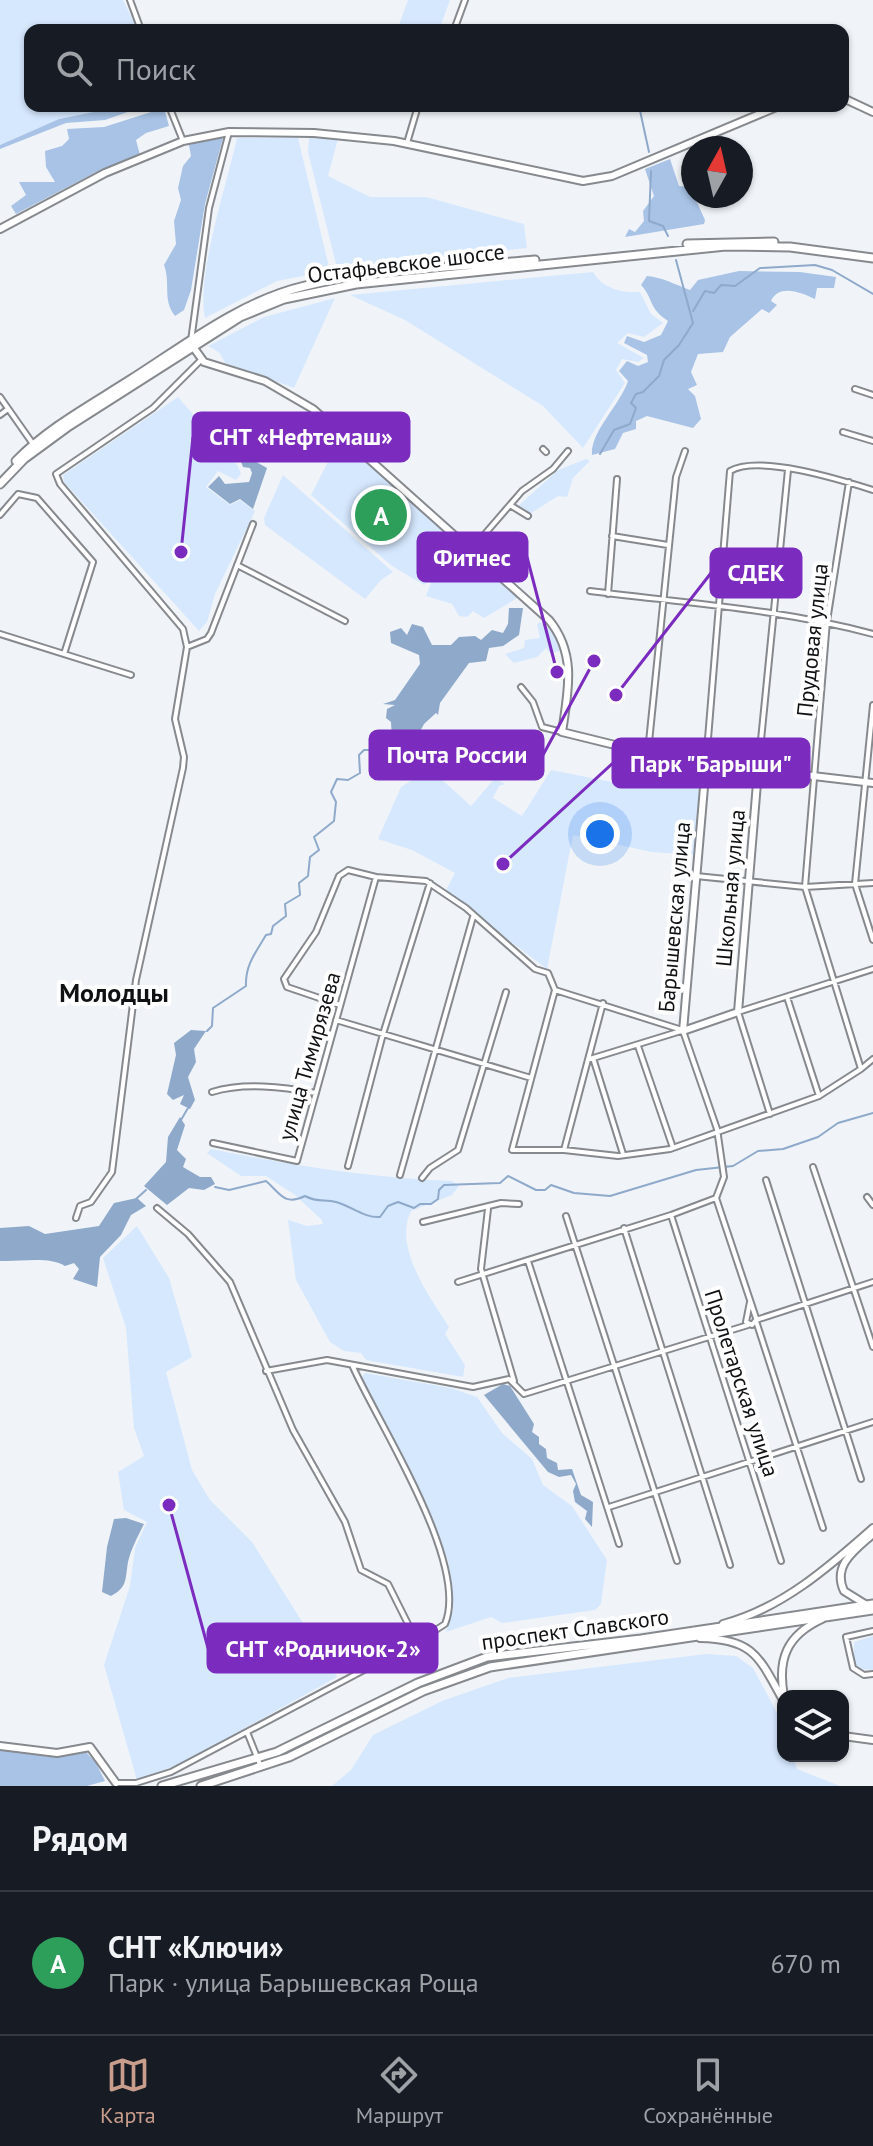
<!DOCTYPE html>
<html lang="ru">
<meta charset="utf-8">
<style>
:root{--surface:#171b24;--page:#20242c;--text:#f1f3f6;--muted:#9ea1a6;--line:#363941;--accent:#c99d8b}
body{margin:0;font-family:"PT Sans",sans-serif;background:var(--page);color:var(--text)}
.controls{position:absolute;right:24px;bottom:24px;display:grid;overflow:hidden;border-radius:16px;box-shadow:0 2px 6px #0004}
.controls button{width:72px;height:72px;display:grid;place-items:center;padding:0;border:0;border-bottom:2px solid var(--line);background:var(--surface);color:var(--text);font:40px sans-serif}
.compass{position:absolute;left:681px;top:136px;width:72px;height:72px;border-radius:50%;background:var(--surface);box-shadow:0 2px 6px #0004;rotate:8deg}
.you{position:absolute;left:600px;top:834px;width:28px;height:28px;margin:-20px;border:6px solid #fff;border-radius:50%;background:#1a73e8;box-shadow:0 0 0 12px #1a73e833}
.badge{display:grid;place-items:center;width:52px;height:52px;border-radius:50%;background:var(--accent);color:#fff;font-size:26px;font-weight:700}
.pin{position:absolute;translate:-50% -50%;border:4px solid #fff;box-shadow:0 2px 8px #0006}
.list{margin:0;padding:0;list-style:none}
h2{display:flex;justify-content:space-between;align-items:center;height:104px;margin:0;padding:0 32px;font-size:34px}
h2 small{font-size:26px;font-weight:400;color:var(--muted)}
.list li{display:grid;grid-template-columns:52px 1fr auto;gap:24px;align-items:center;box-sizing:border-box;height:144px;padding:0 32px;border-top:2px solid var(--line)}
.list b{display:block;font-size:30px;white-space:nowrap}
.list p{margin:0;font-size:26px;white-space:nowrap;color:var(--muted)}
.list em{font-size:26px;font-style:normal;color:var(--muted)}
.icon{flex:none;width:44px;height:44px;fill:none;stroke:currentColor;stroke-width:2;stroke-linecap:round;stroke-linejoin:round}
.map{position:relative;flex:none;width:873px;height:1786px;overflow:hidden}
.search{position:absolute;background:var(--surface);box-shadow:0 2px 6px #0004;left:24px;right:24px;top:24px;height:88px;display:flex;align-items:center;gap:20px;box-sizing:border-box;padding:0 28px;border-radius:16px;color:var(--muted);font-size:30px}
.sheet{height:248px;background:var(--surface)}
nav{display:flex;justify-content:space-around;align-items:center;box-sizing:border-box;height:112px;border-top:2px solid var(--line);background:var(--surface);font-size:22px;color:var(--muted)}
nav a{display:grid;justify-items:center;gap:4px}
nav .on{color:var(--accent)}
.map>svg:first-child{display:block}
.green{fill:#d6e8fe}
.forest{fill:#a8c3e6}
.water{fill:#8ea9ca}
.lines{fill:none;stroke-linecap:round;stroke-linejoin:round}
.stream{stroke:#8ea9ca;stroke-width:2}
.minor-casing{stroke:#86898d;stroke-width:8}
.tertiary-casing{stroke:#86898d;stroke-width:10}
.secondary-casing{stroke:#86898d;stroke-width:11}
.minor{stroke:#fff;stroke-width:4}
.tertiary{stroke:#fff;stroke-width:6}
.secondary{stroke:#fff;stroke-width:7}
.labels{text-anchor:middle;stroke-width:8;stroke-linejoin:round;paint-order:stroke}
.street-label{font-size:22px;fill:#101113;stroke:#fff}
.quarter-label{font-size:26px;font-weight:bold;fill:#101113;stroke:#fff}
.leader{fill:none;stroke:#7b2cbf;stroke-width:3}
.callout-dot{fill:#7b2cbf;stroke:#fff;stroke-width:3}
.callout{fill:#7b2cbf;stroke:#7b2cbf;stroke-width:3}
.callout-label{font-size:24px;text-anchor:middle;font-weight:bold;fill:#fff}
</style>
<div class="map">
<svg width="873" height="1786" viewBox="0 0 873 1786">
<rect width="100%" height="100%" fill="#f0f4f8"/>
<path class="green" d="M0,0H123L138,30H30V106L123,108L59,119L0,145Z
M408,0H450L439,30H397Z
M309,137L338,139L328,176L370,197H426L524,224L527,248L337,268L308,152Z
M237,138H298L330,271L277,281L205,318C196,277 227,183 237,138Z
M593,272C603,289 622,293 640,292L651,314L663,323L644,337L628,333L617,343L644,358L638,362L622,359L616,370L625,383L583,448L543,406L405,320L350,295Z
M335,298L294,388L225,363L220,353L208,346L264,317Z
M178,397L238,466L241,474L236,480L218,471L206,487L230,505L240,500L255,511L215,594L207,622L199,631L64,482L63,475Z
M350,444L451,536L444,555L453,539L519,597L484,618L473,611L467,617L459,616L452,604L426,596L434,575L424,585L392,566L311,495L334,450Z
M586,459L590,461L573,478L567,497L558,496L528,515L516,508L558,470Z
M283,475L393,572L381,580L365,599L265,525L264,518Z
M540,622L554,632L560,651L550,653L546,648L537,657L514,663L505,654L524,648L525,640L540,638L537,624Z
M629,755L695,771L705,768L696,855L652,852L573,835L547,969L445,892L455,873L412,850L378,839L401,787L430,769L471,806L495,778L505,784L499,786L493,798L522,816L551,770L622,784Z
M211,1149C292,1165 370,1178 452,1181L459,1186L452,1195L411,1211C393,1248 430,1297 449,1327L445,1334L465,1365L463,1377L366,1360L361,1353L344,1351L330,1342L296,1280L288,1220L307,1226L323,1224L322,1220L295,1195L266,1176H241L207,1153Z
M137,1226L169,1278L192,1357L166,1372L192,1470L210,1500L252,1542L337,1677L182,1763L137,1780L104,1665L130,1586L135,1548L147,1522L124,1510L118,1472L144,1456L134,1428L126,1328L103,1258Z
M365,1373L451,1388L477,1397L502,1433L532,1459L543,1485L572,1506L607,1560L601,1604L595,1610L502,1623L491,1617L446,1632L453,1609L448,1560L362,1377Z
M873,1636V1670L859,1669L854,1663V1642Z
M611,1646L462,1673L269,1762L266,1757L460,1669L508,1657Z
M706,1654L736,1656L753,1668L783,1724V1756H793L797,1769L840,1786H332L351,1770L373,1735L442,1701L508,1678Z"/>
<path class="forest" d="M124,106H145L105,120L66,123L0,149V145L59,119Z
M164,108L169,126L146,133L136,140L140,155L96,172L16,214L11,206L26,195L19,182H55L46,167L45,151L62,146L69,139L67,129L104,127Z
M212,138H223L205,204L191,290L184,310L175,316C162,299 171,284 164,265L176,244L174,221L181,200L178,188L183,166L191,156L189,145Z
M670,159L679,186L690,187L705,220L704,224L625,237L629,229L635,232L644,221L643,211L654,196L645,169Z
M739,271L800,272L836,277L834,288H817L815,299C802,293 779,283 771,301L777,305L769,313L762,309L730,337L723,352L698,354L691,372L697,385L688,389L695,396L701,419L693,428L647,416L636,421V429L623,433L615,449L592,455C590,432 620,405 628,381L619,371L627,361L638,366L648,362L647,355L624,343L627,336L644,342L661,335L668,321C648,308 654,299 641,285L647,276C662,277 676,285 690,290L698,280Z
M0,1747L86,1752L96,1763L105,1781L87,1786H0Z"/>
<path class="water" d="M240,459H251L267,468L253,509L240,499L230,504L208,487L219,476L225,484L249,482L252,473L250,468L243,467Z
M509,608H523L519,635L503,646L489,648L486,661L469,663L440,703L438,715L436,713L424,724L415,741L411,737L404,746H396L397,737L392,738L391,722L386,718L387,709L395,705L383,704L395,700L420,664L419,655L391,643L390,632L401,628L407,635L412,624L423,627L432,645H451L459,637L475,636L481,640L492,630L503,633L508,624Z
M191,1030L206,1031L194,1049L196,1062L188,1077L195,1100L190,1109L180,1104L184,1095L173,1100L167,1094L176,1055L174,1043Z
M180,1117L185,1125L177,1150L186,1159L183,1167L200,1177H211L215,1184L204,1190L189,1188L167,1205L144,1186L166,1162L168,1137Z
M137,1198L146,1206L131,1215L121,1235L100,1257L97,1287L73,1279L79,1269L74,1263L65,1266C49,1256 20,1262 0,1261V1228L29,1226L45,1234L99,1226L114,1203Z
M503,1384L510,1386L534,1424L532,1432L539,1437V1444L546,1449L547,1458L557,1463L558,1470L572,1469L581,1495L593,1502L592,1527L585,1519L587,1511L575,1502L573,1491L576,1484L571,1475L559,1477L548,1472L484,1395Z
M126,1518L144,1524C138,1536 131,1549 128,1562C125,1579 128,1587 111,1596L102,1592L107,1547L114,1519Z"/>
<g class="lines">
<path class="stream" d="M639,106L649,152
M651,171L649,221L663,226L668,236
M693,311L705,291L714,293L721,285L735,286L760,268L815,265L832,270L873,294
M600,454L614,430L630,424L636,408L631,403L636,394L643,392L659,376L664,360L679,345L693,323L676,260
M207,1031L212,1026L213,1008L246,986C245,965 256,952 266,935L271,934L273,926L286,916L285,904L300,895L299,883L308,876L310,857L319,850L314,837L334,821L336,802L331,792L337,779L348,780L360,773L359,755L364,750H383
M181,1120L188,1108
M215,1187L229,1190L266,1181C281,1194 284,1206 305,1196C318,1203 324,1199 336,1202C351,1206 364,1218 380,1217L388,1206L398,1202L414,1208L420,1204H431L438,1199L439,1190L444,1185L500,1183L508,1176L536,1190H545L551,1185L574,1193L610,1196L696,1170L733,1166L758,1151L783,1149L818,1137L838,1123L873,1113
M136,1199L146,1190"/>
<g class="minor-casing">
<path id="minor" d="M130,0L141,30
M454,30L465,0
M169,106L183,141
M407,143L418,106
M191,341L209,208L229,132
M855,389L873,395
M0,397L33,444
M0,415L8,409
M843,432L873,441
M543,449L546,452
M510,505L528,516
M0,515L18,494L37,498L93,562L64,654
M612,536L668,545
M471,550L522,491L553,469L568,451
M237,565L345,621
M590,591C685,603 780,609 873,634
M608,594L617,479
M0,634L131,675
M187,647L207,639L211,633L253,524
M521,687L533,702L542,727L562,732
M873,705L855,884L873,940
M648,752L676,477L685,451
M706,763L730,471C759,454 841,480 873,490
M758,770L788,470
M696,876L805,887L873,883
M555,990L512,1150H564L618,1156L670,1149L819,1096L861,1069L805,887L827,621L849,482
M555,990L682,1030
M787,997L819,1096
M340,1005L287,987L284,979L316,932L339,876L348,870L376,877L426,881L466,908L535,969L548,973L555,990
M336,1020L531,1078
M683,1031L717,1129L724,1177L716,1198
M638,1046L672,1145
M593,1058L623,1154
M590,1059L681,1031
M861,1069L873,1059
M212,1092C244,1082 283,1087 316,1093
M770,1114L738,1012L873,969
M213,1143L297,1161L376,877
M564,1150L603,1003
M348,1166L383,1034L430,883
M813,1167L873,1347
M400,1175L473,917
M422,1178L430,1168L458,1150L506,992
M766,1180L861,1479
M867,1197L873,1205
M716,1198L756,1318
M488,1209L481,1269L514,1381
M671,1215L781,1561
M566,1216L677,1561
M76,1218L80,1206L91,1202L112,1172L136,980L183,768L184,757L175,719L187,647L183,629L60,484L56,474L153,408L201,360
M423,1222L501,1203L519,1204
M624,1228L730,1565
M528,1261L619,1544
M458,1282L671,1215L716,1198
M750,1302L746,1322L752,1325L756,1320
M756,1320L873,1282
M756,1321L823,1528
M353,1367C379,1425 470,1564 445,1624L417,1642
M266,1371L327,1360L473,1387L509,1379L524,1394L748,1325
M609,1507L873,1422
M873,1631L846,1637L853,1668L864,1675L873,1674
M247,1732L261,1767
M116,1783H136L171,1772L417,1642L388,1584L361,1570L345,1522L293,1430L230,1282L188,1234L157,1208"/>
</g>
<g class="tertiary-casing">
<path id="tertiary" d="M843,98L873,112
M0,229L105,173L183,141L229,132L314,133L394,141L583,181L612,176L779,106
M191,344L204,362L265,381L313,409L549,620C577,654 568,692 562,732L676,760L873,783
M706,764L683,1031L738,1012L758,771
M865,1604L844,1591C832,1565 855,1550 873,1534
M723,1624C781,1609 829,1567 873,1528
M700,1638C754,1639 759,1657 783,1700
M784,1696C777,1659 787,1635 822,1619
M843,1736L873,1740
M0,1746L57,1753L90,1747L116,1783"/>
</g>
<g class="secondary-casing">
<path id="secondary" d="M687,244L774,242
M16,461C48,428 91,405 130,380C185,345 241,301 305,286C374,269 464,267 535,260
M0,484L24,459L69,426L240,317L284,299L356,284L726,246L790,247L873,258
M162,1786L277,1752L418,1683L487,1657L641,1639L873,1604
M201,1786L289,1757L423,1691L490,1667L873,1610"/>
</g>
<use href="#minor" class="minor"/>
<use href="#tertiary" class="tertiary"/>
<use href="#secondary" class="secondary"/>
</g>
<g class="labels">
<g class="street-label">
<text transform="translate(406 263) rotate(-7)" y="8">Остафьевское шоссе</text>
<text transform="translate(812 640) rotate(-84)" y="8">Прудовая улица</text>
<text transform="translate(730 888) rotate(-85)" y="8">Школьная улица</text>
<text transform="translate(674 917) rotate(-85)" y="8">Барышевская улица</text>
<text transform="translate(309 1056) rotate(-74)" y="8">улица Тимирязева</text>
<text transform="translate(742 1383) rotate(72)" y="8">Пролетарская улица</text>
<text transform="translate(575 1629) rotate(-8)" y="8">проспект Славского</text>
</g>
<g class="quarter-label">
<text x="114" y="1002">Молодцы</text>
</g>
</g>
<path class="leader" d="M181 552L193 437M557 672L527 557M616 695L711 573M594 661L543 755M503 864L613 763M169 1505L208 1648"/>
<g class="callout-dot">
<circle cx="181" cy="552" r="8"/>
<circle cx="557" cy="672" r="8"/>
<circle cx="616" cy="695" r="8"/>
<circle cx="594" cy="661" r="8"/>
<circle cx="503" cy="864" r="8"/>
<circle cx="169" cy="1505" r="8"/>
</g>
<g class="callout">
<rect x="193" y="413" width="216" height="48" rx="8"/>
<rect x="418" y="533" width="109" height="48" rx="8"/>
<rect x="711" y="549" width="90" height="48" rx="8"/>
<rect x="370" y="731" width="173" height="48" rx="8"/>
<rect x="613" y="739" width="196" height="48" rx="8"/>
<rect x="208" y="1624" width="229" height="48" rx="8"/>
</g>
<g class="callout-label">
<text x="301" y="445">СНТ «Нефтемаш»</text>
<text x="472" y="566">Фитнес</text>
<text x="756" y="581">СДЕК</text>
<text x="457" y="763">Почта России</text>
<text x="711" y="772">Парк "Барыши"</text>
<text x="323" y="1657">СНТ «Родничок-2»</text>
</g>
</svg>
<div class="controls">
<button><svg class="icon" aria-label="layers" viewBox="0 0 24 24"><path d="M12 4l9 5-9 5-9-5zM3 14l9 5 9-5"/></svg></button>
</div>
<svg class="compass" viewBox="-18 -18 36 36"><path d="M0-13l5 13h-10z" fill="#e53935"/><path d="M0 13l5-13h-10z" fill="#9ea1a6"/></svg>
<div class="you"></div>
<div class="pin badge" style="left:381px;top:515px;background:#2e9e5b">A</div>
<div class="search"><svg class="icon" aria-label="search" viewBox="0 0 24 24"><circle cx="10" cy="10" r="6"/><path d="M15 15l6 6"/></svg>Поиск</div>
</div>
<section class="sheet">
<h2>Рядом<small></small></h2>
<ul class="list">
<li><span class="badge" style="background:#2e9e5b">A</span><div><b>СНТ «Ключи»</b><p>Парк · улица Барышевская Роща</p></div><em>670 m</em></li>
</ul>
</section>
<nav>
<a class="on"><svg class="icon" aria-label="map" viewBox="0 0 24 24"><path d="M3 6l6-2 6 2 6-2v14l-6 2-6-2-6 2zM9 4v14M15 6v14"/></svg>Карта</a>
<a><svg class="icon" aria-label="directions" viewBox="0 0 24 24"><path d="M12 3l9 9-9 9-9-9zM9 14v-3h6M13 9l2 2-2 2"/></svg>Маршрут</a>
<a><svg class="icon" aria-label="saved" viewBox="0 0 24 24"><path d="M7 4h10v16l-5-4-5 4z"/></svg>Сохранённые</a>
</nav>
